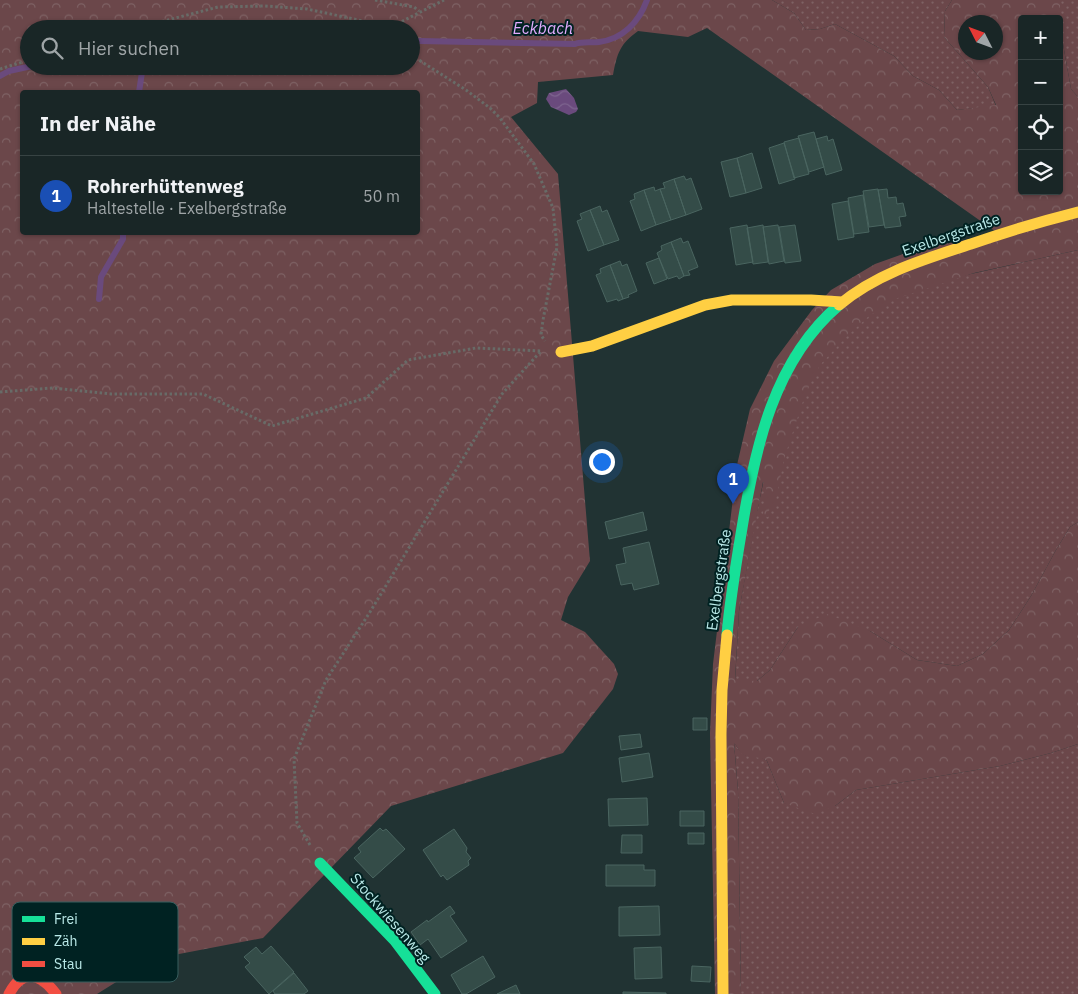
<!DOCTYPE html>
<html lang="de">
<meta charset="utf-8">
<style>
:root{--surface:#192626;--page:#263232;--text:#f1f3f6;--muted:#9fa5a7;--line:#374343;--accent:#8bbbb9}
body{margin:0;font-family:"IBM Plex Sans",sans-serif;background:var(--page);color:var(--text)}
.controls{position:absolute;right:15px;top:15px;display:grid;overflow:hidden;border-radius:5px;box-shadow:0 1px 4px #0004}
.controls button{width:45px;height:45px;display:grid;place-items:center;padding:0;border:0;border-bottom:1px solid var(--line);background:var(--surface);color:var(--text);font:25px sans-serif}
.compass{position:absolute;left:958px;top:15px;width:45px;height:45px;border-radius:50%;background:var(--surface);box-shadow:0 1px 4px #0004;rotate:312deg}
.you{position:absolute;left:601px;top:461px;width:18px;height:18px;margin:-12px;border:4px solid #fff;border-radius:50%;background:#1a73e8;box-shadow:0 0 0 8px #1a73e833}
.badge{display:grid;place-items:center;width:32px;height:32px;border-radius:50%;background:var(--accent);color:#fff;font-size:16px;font-weight:700}
.pin{position:absolute;translate:-50% -41px;filter:drop-shadow(0 1px 2px #0008)}
.pin::after{content:'';position:absolute;top:26px;width:18px;height:15px;background:inherit;clip-path:polygon(0 0,100% 0,50% 100%)}
.list{margin:0;padding:0;list-style:none}
h2{display:flex;justify-content:space-between;align-items:center;height:65px;margin:0;padding:0 20px;font-size:21px}
h2 small{font-size:16px;font-weight:400;color:var(--muted)}
.list li{display:grid;grid-template-columns:32px 1fr auto;gap:15px;align-items:center;box-sizing:border-box;height:80px;padding:0 20px;border-top:1px solid var(--line)}
.list b{display:block;font-size:19px;white-space:nowrap}
.list p{margin:0;font-size:16px;white-space:nowrap;color:var(--muted)}
.list em{font-size:16px;font-style:normal;color:var(--muted)}
.icon{flex:none;width:28px;height:28px;fill:none;stroke:currentColor;stroke-width:2;stroke-linecap:round;stroke-linejoin:round}
.map{position:relative;flex:none;width:1078px;height:994px;overflow:hidden}
.search{position:absolute;background:var(--surface);box-shadow:0 1px 4px #0004;left:20px;top:20px;width:400px;height:55px;display:flex;align-items:center;gap:12px;box-sizing:border-box;padding:0 18px;border-radius:28px;color:var(--muted);font-size:19px}
.panel{position:absolute;background:var(--surface);box-shadow:0 1px 4px #0004;left:20px;top:90px;width:400px;height:145px;border-radius:5px}
.map>svg:first-child{display:block}
.grass{fill:url(#grass-dots)}
.forest{fill:url(#forest-crowns);fill-rule:evenodd}
.water{fill:url(#water-waves)}
.lines{fill:none;stroke-linecap:round;stroke-linejoin:round}
.stream{stroke:#6a4a7d;stroke-width:6}
.building{fill:#344c48;stroke:#4a6560}
.path{stroke:#686b67;stroke-width:3;stroke-dasharray:2.5 2.5;stroke-linecap:butt}
.fast{stroke:#16e098;stroke-width:11}
.slow{stroke:#ffcf43;stroke-width:11}
.jam{stroke:#f24e42;stroke-width:11}
.labels{text-anchor:middle;stroke-width:4;stroke-linejoin:round;paint-order:stroke}
.street-label{font-size:15px;fill:#baeae9;stroke:#022}
.water-label{font-size:16px;font-style:italic;fill:#e3acff;stroke:#022}
.key{fill:#022;stroke:#385e5e;stroke-width:1}
.key-label{font-size:14px;fill:#baeae9}
</style>
<div class="map">
<svg width="1078" height="994" viewBox="0 0 1078 994">
<defs>
<pattern id="grass-dots" width="8" height="8" patternUnits="userSpaceOnUse" patternTransform="scale(1.25)"><rect width="8" height="8" fill="#6b474a"/><path d="M2 2h.1M6 6h.1" fill="none" stroke="#7e6264" stroke-width="1.8" stroke-linecap="round"/></pattern>
<pattern id="forest-crowns" width="20" height="18" patternUnits="userSpaceOnUse" patternTransform="scale(1.25)"><rect width="20" height="18" fill="#6b474a"/><path d="M2 6a3 3 0 1 1 6 0M12 15a3 3 0 1 1 6 0" fill="none" stroke="#7e6264"/></pattern>
<pattern id="water-waves" width="16" height="10" patternUnits="userSpaceOnUse" patternTransform="scale(1.25)"><rect width="16" height="10" fill="#6a4a7d"/><path d="M0 5q4-4 8 0t8 0" fill="none" stroke="#7d648f"/></pattern>
</defs>
<rect width="100%" height="100%" fill="#213333"/>
<path class="grass" d="M772,0H952L945,11L944,37L988,87L996,106L957,110L939,90L913,76L894,56L835,24L820,29L806,30L794,13Z
M1060,0H1078V97L1071,89L1060,27Z
M1078,250V522L1070,527L1056,550L1031,596L1009,630L983,654L957,666L917,660L870,631L798,627L770,670L757,681H735L739,611L755,521L775,428L863,298Z
M734,742C748,766 751,749 767,761L784,803L835,806L856,790L1000,766L1051,753L1078,744V994H741L738,791Z"/>
<path class="forest" d="M0,0H772L794,13L806,30L820,29L835,24L894,56L913,76L939,90L957,110L996,105L988,87L944,37L945,11L952,0H1060V27L1071,89L1078,97V250L974,273L895,299L869,316L847,336L820,365L806,392L784,459L775,504L770,505L768,517L763,515L767,482H763L739,611L735,680L757,681L770,670L798,627L827,614L870,631L917,660L957,666L983,654L1009,630L1031,596L1056,550L1070,527L1078,522V744L1051,753L1000,766L856,790L835,806L815,814L784,803L767,761C758,755 749,759 742,754C739,751 737,746 734,743L738,791L741,994H715L710,733L713,664L737,465L750,409L774,361L812,310L831,290L875,264L917,249L999,234L707,28L688,37L638,31C620,44 617,53 613,75L538,82L537,103L511,117L558,174L590,561L568,597L561,620L585,632L614,664L618,674L613,689L563,753L391,806L263,938L153,959L97,994H0ZM1022,19H1059V191H1022ZM966,22H996V52H966ZM29,29H411V66H29ZM22,92H418V232H22Z"/>
<path class="water" d="M566,89L574,98L578,109L576,112L569,115L551,107L546,99L549,93Z"/>
<g class="lines">
<path class="stream" d="M230,29H261
M419,41L575,44C583,41 591,43 599,42C623,39 639,22 647,0
M0,76L9,71L32,66
M139,92L143,66
M99,299L101,277L123,239V232"/>
</g>
<path class="building" d="M814,132L824,167L809,172L798,136Z
M827,136L828,141L833,139L842,170L826,175L816,139Z
M799,138L809,174L794,178L784,142Z
M784,143L795,179L779,184L769,148Z
M752,153L762,188L746,193L737,158Z
M737,158L746,193L730,197L721,162Z
M684,176L686,180L691,178L702,209L686,215L674,179Z
M674,179L686,215L671,220L660,189L665,188L663,183Z
M654,187L655,191L660,189L671,220L656,225L644,190Z
M878,189L884,225L869,227L863,191Z
M887,189L888,198L896,197L897,204L903,203L906,216L899,217L901,226L885,228L878,190Z
M644,190L656,225L641,231L630,201L635,199L634,194Z
M863,195L869,232L854,234L848,198Z
M848,201L854,237L838,240L832,204Z
M600,206L602,212L607,210L619,240L604,245L590,210Z
M590,210L604,245L588,251L577,221L582,219L580,214Z
M747,225L753,262L736,265L730,228Z
M763,225L768,262L753,264L747,228Z
M778,225L784,261L769,264L763,227Z
M795,225L801,261L785,263L779,227Z
M681,238L683,243L688,241L698,267L688,271L690,275L684,276L671,242Z
M671,242L684,276L679,279L677,276L668,279L657,253L662,250L661,246Z
M659,258L667,279L654,284L646,263Z
M620,261L622,266L627,264L637,291L628,295L629,297L623,299L610,265Z
M610,265L623,299L618,301L617,299L607,302L596,275L601,273L600,269Z
M643,512L647,530L609,539L605,522Z
M649,542L659,584L634,590L632,583L621,585L616,565L626,563L623,548Z
M693,718H707V730H693Z
M640,734L642,747L621,750L619,736Z
M649,753L653,777L622,782L619,758Z
M647,798L648,825L609,826L608,799Z
M680,811H704V826H680Z
M380,828L383,831L386,829L405,849L373,878L354,858L361,852L358,848Z
M454,829L467,848L466,852L471,858L468,861L469,865L447,880L443,875L441,877L423,850Z
M688,833H704V844H688Z
M622,835H642V853H621Z
M606,865H644V870H655V886H606Z
M450,906L455,913L450,916L467,941L441,958L428,939L420,945L411,932L427,920L428,922Z
M659,906L660,935L619,936V907Z
M271,946L294,972L269,994L245,967L250,963L244,957L256,947L262,954Z
M661,947L662,978L635,979L634,948Z
M483,956L495,977L466,994H462L451,975Z
M692,966L711,967L710,982L691,981Z
M294,973L308,991L304,994H275L273,991Z
M516,985L520,994H497Z
M623,992L666,993V994H623Z"/>
<g class="lines">
<path class="path" d="M375,0L414,7L419,11
M133,29L218,7L265,6L307,9L391,27L444,0
M411,55L466,90L490,108L500,118L534,164L553,208L557,247L543,320L541,335L545,341
M0,69L29,60
M0,392L52,388L111,394H203L272,426L366,398L408,360L476,348L542,351
M310,845L297,823L294,759L326,680L370,612L502,394L541,351"/>
<path class="fast" d="M727,635C730,599 736,564 742,528C755,448 774,360 839,305
M320,863L395,941L435,994"/>
<path class="slow" d="M839,305C877,273 925,259 971,244C1006,232 1042,221 1078,212
M561,352L592,346L705,305L732,300H811L842,302
M723,994L721,734L722,690L727,635"/>
<path class="jam" d="M9,994C23,968 40,973 56,994"/>
</g>
<g class="labels">
<g class="street-label">
<text transform="translate(951 235) rotate(-19)" y="5">Exelbergstraße</text>
<text transform="translate(719 580) rotate(-82)" y="5">Exelbergstraße</text>
<text transform="translate(390 918) rotate(49)" y="5">Stockwiesenweg</text>
</g>
<g class="water-label">
<text x="543" y="34">Eckbach</text>
</g>
</g>
<rect x="12" y="902" width="166" height="80" rx="8" class="key"/>
<rect x="22" y="916" width="23" height="6" fill="#16e098"/>
<rect x="22" y="938" width="23" height="7" fill="#ffcf43"/>
<rect x="22" y="961" width="23" height="6" fill="#f24e42"/>
<g class="key-label">
<text x="54" y="924">Frei</text>
<text x="54" y="946">Zäh</text>
<text x="54" y="969">Stau</text>
</g>
</svg>
<div class="controls">
<button>+</button>
<button>−</button>
<button><svg class="icon" aria-label="locate" viewBox="0 0 24 24"><circle cx="12" cy="12" r="6"/><path d="M12 2v4M12 18v4M2 12h4M18 12h4"/></svg></button>
<button><svg class="icon" aria-label="layers" viewBox="0 0 24 24"><path d="M12 4l9 5-9 5-9-5zM3 14l9 5 9-5"/></svg></button>
</div>
<svg class="compass" viewBox="-18 -18 36 36"><path d="M0-13l5 13h-10z" fill="#e53935"/><path d="M0 13l5-13h-10z" fill="#9fa5a7"/></svg>
<div class="you"></div>
<div class="pin badge" style="left:733px;top:504px;background:#1a4fb4">1</div>
<div class="search"><svg class="icon" aria-label="search" viewBox="0 0 24 24"><circle cx="10" cy="10" r="6"/><path d="M15 15l6 6"/></svg>Hier suchen</div>
<section class="panel">
<h2>In der Nähe<small></small></h2>
<ul class="list">
<li><span class="badge" style="background:#1a4fb4">1</span><div><b>Rohrerhüttenweg</b><p>Haltestelle · Exelbergstraße</p></div><em>50 m</em></li>
</ul>
</section>
</div>
